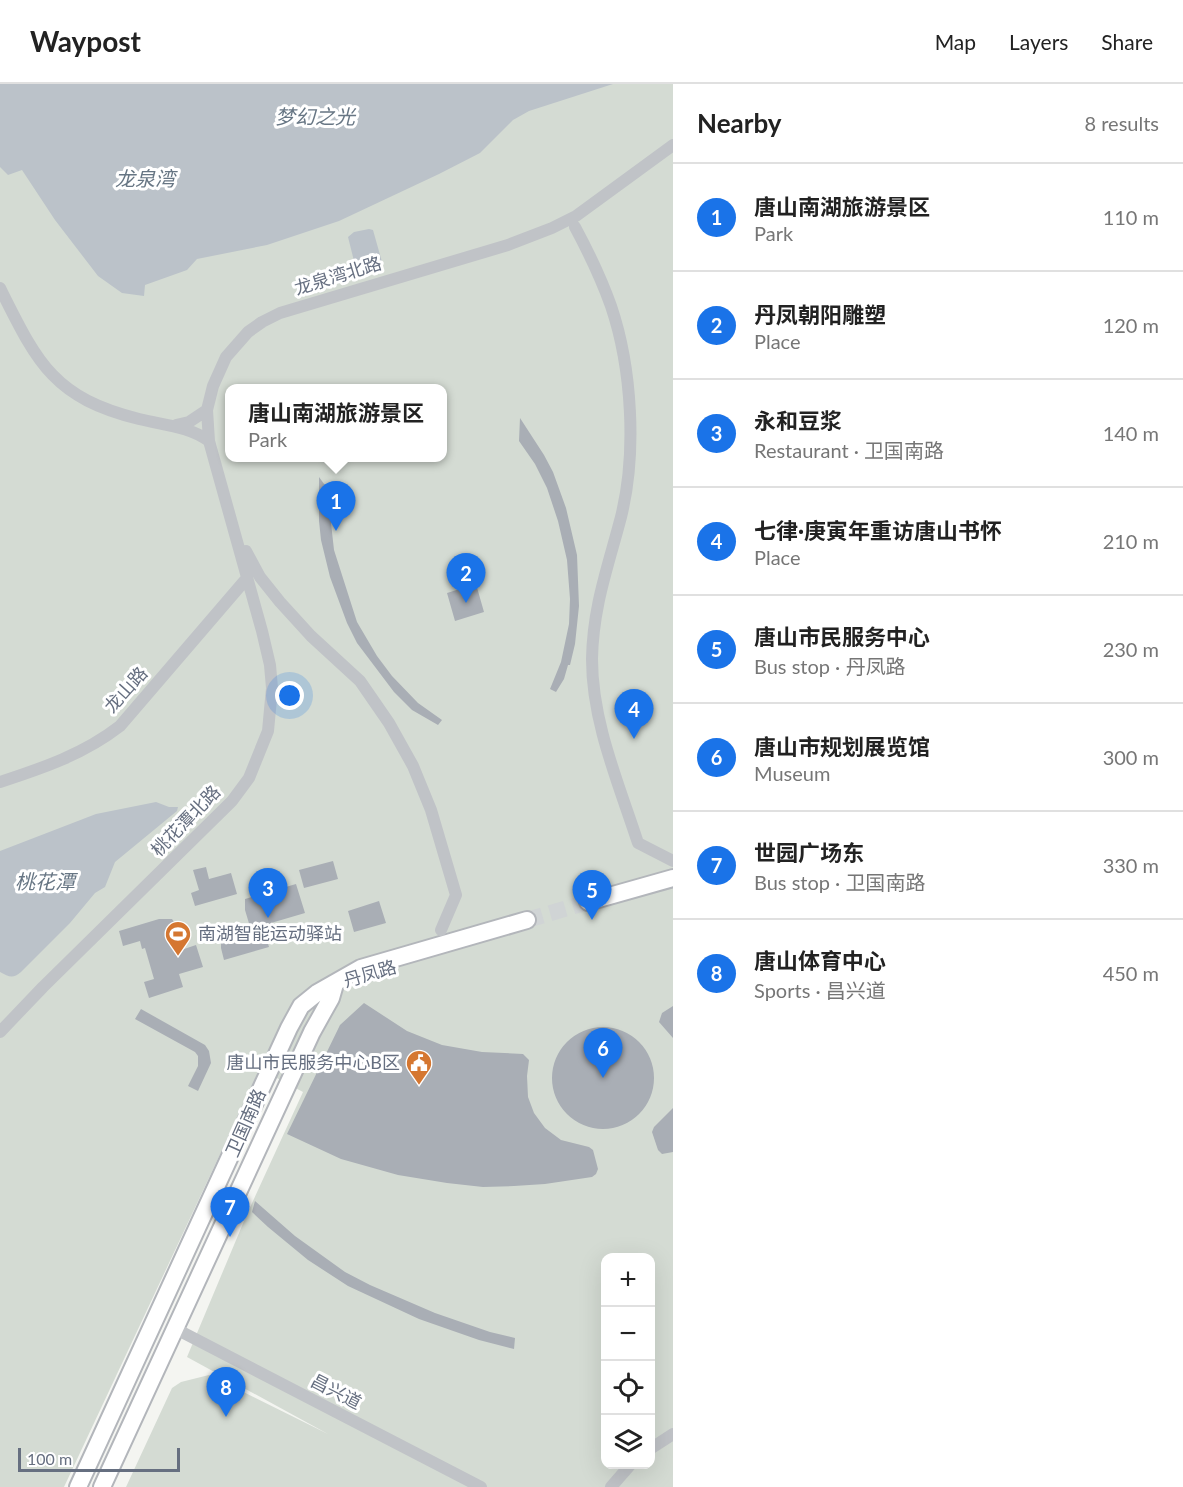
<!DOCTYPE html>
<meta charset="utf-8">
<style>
:root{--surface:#fff;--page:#f6f6f6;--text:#222;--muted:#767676;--line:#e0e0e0;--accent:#1a73e8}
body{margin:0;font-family:Lato,"Noto Sans SC",sans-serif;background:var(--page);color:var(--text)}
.controls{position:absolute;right:18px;bottom:18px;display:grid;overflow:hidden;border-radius:12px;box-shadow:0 6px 24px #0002}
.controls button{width:54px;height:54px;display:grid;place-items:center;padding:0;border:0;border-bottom:2px solid var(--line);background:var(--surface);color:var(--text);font:30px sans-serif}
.scale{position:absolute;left:18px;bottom:15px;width:162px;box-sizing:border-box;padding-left:6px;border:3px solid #666f80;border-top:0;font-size:16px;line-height:21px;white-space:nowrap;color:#666f80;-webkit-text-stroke:4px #fff;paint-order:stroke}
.you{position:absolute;left:290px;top:612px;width:21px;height:21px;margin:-15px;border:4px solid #fff;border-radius:50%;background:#1a73e8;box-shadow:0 0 0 9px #1a73e833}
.badge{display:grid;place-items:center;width:39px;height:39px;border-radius:50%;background:var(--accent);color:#fff;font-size:20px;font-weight:700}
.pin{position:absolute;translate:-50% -50px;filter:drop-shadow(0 2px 3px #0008)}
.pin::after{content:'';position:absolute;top:32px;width:21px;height:18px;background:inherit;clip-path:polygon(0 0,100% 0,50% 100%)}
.popup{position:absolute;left:225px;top:300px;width:222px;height:78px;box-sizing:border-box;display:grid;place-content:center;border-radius:12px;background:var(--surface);filter:drop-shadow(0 2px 4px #0005);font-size:20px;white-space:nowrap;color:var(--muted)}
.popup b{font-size:22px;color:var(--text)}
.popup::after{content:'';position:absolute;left:50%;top:100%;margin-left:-12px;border:12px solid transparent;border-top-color:var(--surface)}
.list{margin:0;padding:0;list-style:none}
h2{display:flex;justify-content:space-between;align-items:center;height:78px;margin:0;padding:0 24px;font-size:26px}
h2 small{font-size:20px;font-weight:400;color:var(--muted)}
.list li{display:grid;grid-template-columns:39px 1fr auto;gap:18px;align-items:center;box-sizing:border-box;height:108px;padding:0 24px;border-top:2px solid var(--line)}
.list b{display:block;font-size:22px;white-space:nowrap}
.list p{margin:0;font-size:20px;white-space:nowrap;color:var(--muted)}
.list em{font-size:20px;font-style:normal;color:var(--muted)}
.icon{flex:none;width:33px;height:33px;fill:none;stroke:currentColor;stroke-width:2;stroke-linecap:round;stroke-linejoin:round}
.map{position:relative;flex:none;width:673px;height:1403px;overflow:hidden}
header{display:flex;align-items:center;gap:36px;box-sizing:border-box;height:84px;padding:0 30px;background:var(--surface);border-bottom:2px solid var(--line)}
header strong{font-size:28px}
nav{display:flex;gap:33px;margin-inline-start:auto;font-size:21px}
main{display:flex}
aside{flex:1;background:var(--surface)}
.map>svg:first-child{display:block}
.green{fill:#d4dbd3;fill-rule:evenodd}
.water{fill:#bbc2c9}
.building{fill:#a9aeb5}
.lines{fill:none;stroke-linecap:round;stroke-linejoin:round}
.secondary-tunnel{stroke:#d0d4d5;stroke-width:16;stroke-dasharray:16 8;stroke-linecap:butt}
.secondary-casing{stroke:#b3b6bb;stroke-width:20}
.street{stroke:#c0c3c7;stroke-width:12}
.secondary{stroke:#fff;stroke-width:16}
.labels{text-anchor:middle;stroke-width:6;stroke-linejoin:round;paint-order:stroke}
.street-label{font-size:18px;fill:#666f80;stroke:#fff}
.poi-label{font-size:18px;fill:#666f80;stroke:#fff;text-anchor:start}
.water-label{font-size:20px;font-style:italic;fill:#677684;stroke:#fff}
</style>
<header>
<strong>Waypost</strong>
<nav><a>Map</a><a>Layers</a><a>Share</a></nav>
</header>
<main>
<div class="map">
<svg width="673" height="1403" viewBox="0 0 673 1403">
<rect width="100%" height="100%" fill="#f4f5f1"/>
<path class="green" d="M0,0H673V1403H126L172,1304L181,1298L209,1291L328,1350L187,1273L247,1130L303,1008L260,985L64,1403H0ZM230,304H442V374H230ZM606,1174H650V1380H606Z"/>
<path class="water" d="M0,0H613L529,27L513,36L480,69L439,90L339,137L267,161L197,175L187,186L145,201L144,212L122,209L98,192L55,136L22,86L8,91L0,83Z
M369,145L373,146L382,178L356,185L348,153L354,148Z
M156,718L169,723H178L177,727L115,778L105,803L95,809L70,839L21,888C13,895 9,893 0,888V767L96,730Z"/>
<path class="building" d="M520,334L544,371L553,388L566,424L577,471L579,522L575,560L570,581H568L564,595L556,608L550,605L561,578L569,540L570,515L567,476L558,437L547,404L535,380L519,357Z
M319,393L332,411L331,439L334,466L357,538L377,572L392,592L418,619L442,636L438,641L412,626L394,608L357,559L347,539L330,493L321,456L319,437Z
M476,500L484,528L455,537L447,509Z
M333,777L338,795L304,804L299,786Z
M206,783L209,795L231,789L237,810L195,822L191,809L199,806L193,786Z
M296,800L305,829L271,839L273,846L265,849L269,863L224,876L221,864V858L229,853L251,846L245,826V815Z
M379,817L386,839L354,848L348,827Z
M159,835H172L178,844L184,865L196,861L203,883L179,890L183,903L149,914L144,898L154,895L145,864L142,865L140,857L123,862L119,847Z
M364,919L407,947L442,961L482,968L523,970L529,976L527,992L528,1013L534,1029L545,1044L561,1056L589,1063L593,1066L598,1085L596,1090L592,1093L545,1100L514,1102L483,1103L447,1099L398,1091L341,1075L287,1050L340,941Z
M673,922V954L659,938L662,929Z
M141,925L205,961L209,967L211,979L198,1007L188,1002L198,982V972L195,968L135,935Z
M552 994a51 51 0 1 1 102 0a51 51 0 1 1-102 0Z
M673,1024V1068L662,1070L658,1066L652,1048L654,1043Z
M255,1117L295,1152L345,1188L370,1201L435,1229L490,1248L515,1254L514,1265L479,1256L419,1235L348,1202L308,1176L268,1143L252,1128Z"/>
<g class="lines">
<path class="secondary-tunnel" d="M527,836L588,818"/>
<g class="secondary-casing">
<path id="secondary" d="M588,818L673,794
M78,1403L289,944L301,922L317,909L361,884L527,836
M102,1403L312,948L331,914L335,900"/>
</g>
<path class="street" d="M575,143C589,169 601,194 611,222C632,284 637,369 621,433C608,483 593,522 592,575C592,639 619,700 638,759L673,777
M0,204C37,278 53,314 139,335C163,341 189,342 209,357
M176,341L189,338L207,326
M246,467L260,493L280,518L311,552L360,597L389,639L413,682L431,726L456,811L441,846
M0,698C43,684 84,670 120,642L247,494
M0,948L43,903L232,717L249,694L268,647L272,604L270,581L262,547L209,357L207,326L213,302L226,273L248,248L262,238L280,229L508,161L552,144L576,132L673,61
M176,1245L481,1403
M650,1365L673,1350
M611,1403L631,1380"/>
<use href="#secondary" class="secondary"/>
</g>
<defs>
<g id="stadium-pin" transform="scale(1.35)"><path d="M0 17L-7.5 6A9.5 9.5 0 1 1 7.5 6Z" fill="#d57731" stroke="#fff"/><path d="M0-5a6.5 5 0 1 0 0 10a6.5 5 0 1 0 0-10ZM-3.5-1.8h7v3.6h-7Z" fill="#fff"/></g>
<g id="civic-pin" transform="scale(1.35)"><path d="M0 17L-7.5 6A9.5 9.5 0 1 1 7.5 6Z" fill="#d57731" stroke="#fff"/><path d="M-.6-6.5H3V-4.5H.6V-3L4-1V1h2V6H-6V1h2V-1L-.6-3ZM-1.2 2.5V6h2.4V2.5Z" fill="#fff"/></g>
</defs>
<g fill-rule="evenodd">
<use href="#stadium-pin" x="178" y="850"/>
<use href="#civic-pin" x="419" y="979"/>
</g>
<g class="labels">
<g class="street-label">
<text transform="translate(338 192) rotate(-17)" y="6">龙泉湾北路</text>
<text transform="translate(126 606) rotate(-48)" y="6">龙山路</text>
<text transform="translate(186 737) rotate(-46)" y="6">桃花潭北路</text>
<text transform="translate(370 890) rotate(-16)" y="6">丹凤路</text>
<text transform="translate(246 1039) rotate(-66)" y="6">卫国南路</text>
<text transform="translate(336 1308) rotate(27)" y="6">昌兴道</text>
</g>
<g class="poi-label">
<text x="198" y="856">南湖智能运动驿站</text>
<text x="400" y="985" text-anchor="end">唐山市民服务中心B区</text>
</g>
<g class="water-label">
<text x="315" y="40">梦幻之光</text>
<text x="145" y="102">龙泉湾</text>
<text x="45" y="805">桃花潭</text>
</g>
</g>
</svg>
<div class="controls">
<button>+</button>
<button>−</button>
<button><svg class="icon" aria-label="locate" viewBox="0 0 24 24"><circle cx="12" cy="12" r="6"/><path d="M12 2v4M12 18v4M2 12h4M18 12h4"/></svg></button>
<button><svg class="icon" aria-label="layers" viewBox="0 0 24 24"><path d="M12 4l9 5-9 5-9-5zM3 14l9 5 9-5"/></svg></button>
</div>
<div class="scale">100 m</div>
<div class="you"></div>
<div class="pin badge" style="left:336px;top:447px">1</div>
<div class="popup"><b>唐山南湖旅游景区</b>Park</div>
<div class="pin badge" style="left:466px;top:519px">2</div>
<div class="pin badge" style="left:268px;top:834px">3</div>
<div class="pin badge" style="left:634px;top:655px">4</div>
<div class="pin badge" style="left:592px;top:836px">5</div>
<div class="pin badge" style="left:603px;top:994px">6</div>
<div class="pin badge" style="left:230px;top:1153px">7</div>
<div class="pin badge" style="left:226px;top:1333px">8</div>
</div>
<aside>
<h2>Nearby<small>8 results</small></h2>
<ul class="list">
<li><span class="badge">1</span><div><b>唐山南湖旅游景区</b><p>Park</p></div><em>110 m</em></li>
<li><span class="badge">2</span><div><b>丹凤朝阳雕塑</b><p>Place</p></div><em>120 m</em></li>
<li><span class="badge">3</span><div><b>永和豆浆</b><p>Restaurant · 卫国南路</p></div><em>140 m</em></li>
<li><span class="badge">4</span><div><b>七律·庚寅年重访唐山书怀</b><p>Place</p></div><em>210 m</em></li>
<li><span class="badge">5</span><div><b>唐山市民服务中心</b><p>Bus stop · 丹凤路</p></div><em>230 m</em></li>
<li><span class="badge">6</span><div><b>唐山市规划展览馆</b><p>Museum</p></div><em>300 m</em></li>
<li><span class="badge">7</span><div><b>世园广场东</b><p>Bus stop · 卫国南路</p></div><em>330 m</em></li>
<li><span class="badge">8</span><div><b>唐山体育中心</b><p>Sports · 昌兴道</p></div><em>450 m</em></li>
</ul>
</aside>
</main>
